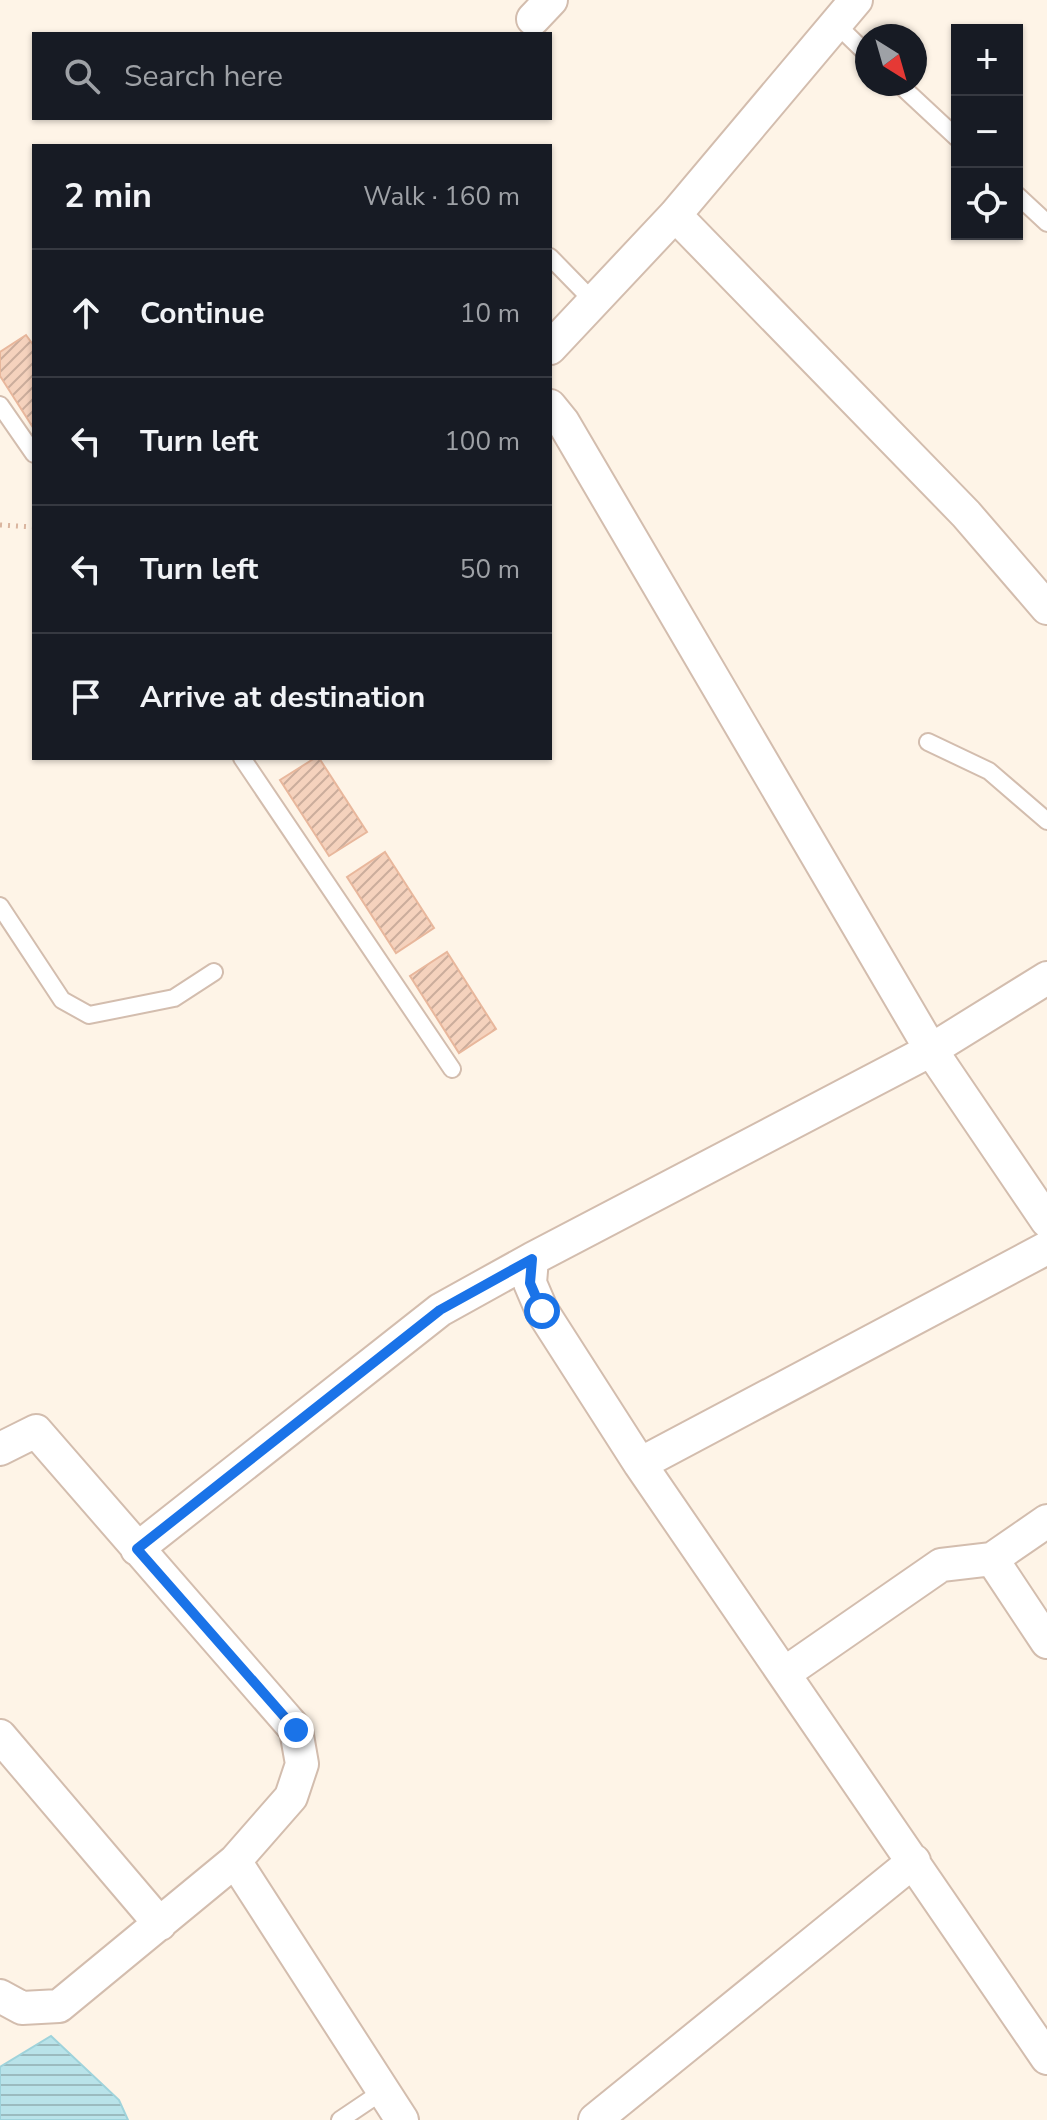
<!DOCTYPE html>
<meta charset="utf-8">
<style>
:root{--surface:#171b24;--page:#242831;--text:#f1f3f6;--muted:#9ea1a6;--line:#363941}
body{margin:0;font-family:"Nunito Sans",sans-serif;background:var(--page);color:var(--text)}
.controls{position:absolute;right:24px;top:24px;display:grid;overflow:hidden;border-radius:0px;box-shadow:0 2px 6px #0004}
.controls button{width:72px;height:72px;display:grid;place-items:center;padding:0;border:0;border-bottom:2px solid var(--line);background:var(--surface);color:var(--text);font:40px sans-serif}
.compass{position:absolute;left:855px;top:24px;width:72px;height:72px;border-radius:50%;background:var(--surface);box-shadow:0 2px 6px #0004;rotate:143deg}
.stop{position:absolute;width:24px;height:24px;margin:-18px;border:6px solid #1a73e8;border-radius:50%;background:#fff}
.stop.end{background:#1a73e8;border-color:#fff;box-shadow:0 2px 8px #0008}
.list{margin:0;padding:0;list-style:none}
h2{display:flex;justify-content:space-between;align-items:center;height:104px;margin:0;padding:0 32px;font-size:34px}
h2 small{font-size:26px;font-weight:400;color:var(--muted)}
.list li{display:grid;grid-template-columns:52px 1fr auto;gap:24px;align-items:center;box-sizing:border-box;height:128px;padding:0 32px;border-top:2px solid var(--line)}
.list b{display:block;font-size:30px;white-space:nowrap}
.list em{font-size:26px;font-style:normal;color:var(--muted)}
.icon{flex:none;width:44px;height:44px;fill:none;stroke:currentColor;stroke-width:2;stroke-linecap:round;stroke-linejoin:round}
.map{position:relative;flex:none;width:1047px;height:2120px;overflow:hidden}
.search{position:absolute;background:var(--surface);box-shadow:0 2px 6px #0004;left:32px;top:32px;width:520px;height:88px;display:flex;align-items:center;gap:20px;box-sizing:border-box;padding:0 28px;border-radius:0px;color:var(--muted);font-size:30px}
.panel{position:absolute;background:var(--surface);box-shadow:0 2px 6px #0004;left:32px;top:144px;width:520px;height:616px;border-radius:0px}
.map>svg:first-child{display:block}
.water{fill:url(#water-rules);stroke:#9fd3db;stroke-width:2}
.building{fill:url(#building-hatch);stroke:#e8b79c;stroke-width:2}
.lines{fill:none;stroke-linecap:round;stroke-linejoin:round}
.service-casing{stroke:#d3bdae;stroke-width:20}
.minor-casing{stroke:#d3bdae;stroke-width:36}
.path{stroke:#dab59f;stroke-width:5;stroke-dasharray:2 6;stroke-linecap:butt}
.service{stroke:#fff;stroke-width:16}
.minor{stroke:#fff;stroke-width:32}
.route{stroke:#1a73e8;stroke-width:10}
</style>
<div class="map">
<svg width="1047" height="2120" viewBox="0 0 1047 2120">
<defs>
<pattern id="water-rules" width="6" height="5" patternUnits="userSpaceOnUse" patternTransform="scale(2)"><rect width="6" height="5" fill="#b9e3e9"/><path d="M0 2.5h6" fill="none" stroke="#9bbbbf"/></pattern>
<pattern id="building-hatch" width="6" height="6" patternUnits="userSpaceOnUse" patternTransform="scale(2)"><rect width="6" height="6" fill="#f5d2bd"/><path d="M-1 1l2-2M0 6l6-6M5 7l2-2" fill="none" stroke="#cbad9c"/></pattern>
</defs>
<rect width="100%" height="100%" fill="#fef4e7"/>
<path class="water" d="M51,2036L119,2100L128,2120H0V2067Z"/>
<path class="building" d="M26,335L34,346V429L0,376V352Z
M315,758H319L367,832L329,856L280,780Z
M385,852L434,928L396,953L347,877Z
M447,952L496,1029L459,1053L410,976Z"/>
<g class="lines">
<g class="service-casing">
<path id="service" d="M836,24L867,54
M899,84L957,138
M1017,195L1047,223
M550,257L592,300
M0,405L34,454
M928,742L989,771L1047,821
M242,758L452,1069
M0,906L62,1000L89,1015L174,998L214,972
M340,2120L383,2091"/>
</g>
<g class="minor-casing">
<path id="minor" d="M533,19L551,0
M675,215L966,514L1047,608
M550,348L675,215L856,0
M550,406L563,422L931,1050L1047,1221
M1047,978L931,1050L532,1259L530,1283L542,1311L640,1464L1047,2058
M0,1449L36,1431L296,1730L302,1764L291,1797L235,1861L59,2006L22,2008L0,1996
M640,1464L1047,1248
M1047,1521L992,1559L1047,1642
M137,1549L440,1310L532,1259
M785,1673L941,1565L992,1559
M0,1736L160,1924
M235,1861L402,2120
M595,2120L914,1861"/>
</g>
<path class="path" d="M0,525L34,527"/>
<use href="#service" class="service"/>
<use href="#minor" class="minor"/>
</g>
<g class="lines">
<path class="route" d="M296,1730L137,1549L440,1310L532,1259L530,1283L542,1311"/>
</g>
</svg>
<div class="controls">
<button>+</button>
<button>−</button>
<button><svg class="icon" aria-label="locate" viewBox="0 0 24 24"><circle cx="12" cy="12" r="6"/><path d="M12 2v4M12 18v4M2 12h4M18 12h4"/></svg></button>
</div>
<svg class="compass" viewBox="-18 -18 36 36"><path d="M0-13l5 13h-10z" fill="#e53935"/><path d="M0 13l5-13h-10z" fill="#9ea1a6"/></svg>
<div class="stop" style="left:542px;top:1311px"></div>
<div class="stop end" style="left:296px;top:1730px"></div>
<div class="search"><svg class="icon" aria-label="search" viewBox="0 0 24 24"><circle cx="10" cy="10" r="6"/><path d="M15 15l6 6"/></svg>Search here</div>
<section class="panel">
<h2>2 min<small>Walk · 160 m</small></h2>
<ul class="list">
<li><svg class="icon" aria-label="ahead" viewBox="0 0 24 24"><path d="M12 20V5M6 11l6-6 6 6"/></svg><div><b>Continue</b></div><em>10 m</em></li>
<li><svg class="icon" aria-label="left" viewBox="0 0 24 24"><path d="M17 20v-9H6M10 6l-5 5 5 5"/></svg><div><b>Turn left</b></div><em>100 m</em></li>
<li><svg class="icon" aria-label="left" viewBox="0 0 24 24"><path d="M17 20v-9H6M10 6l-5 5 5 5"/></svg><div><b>Turn left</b></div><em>50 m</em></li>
<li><svg class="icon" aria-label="arrive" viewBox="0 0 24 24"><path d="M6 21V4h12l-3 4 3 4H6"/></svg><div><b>Arrive at destination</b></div></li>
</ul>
</section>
</div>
